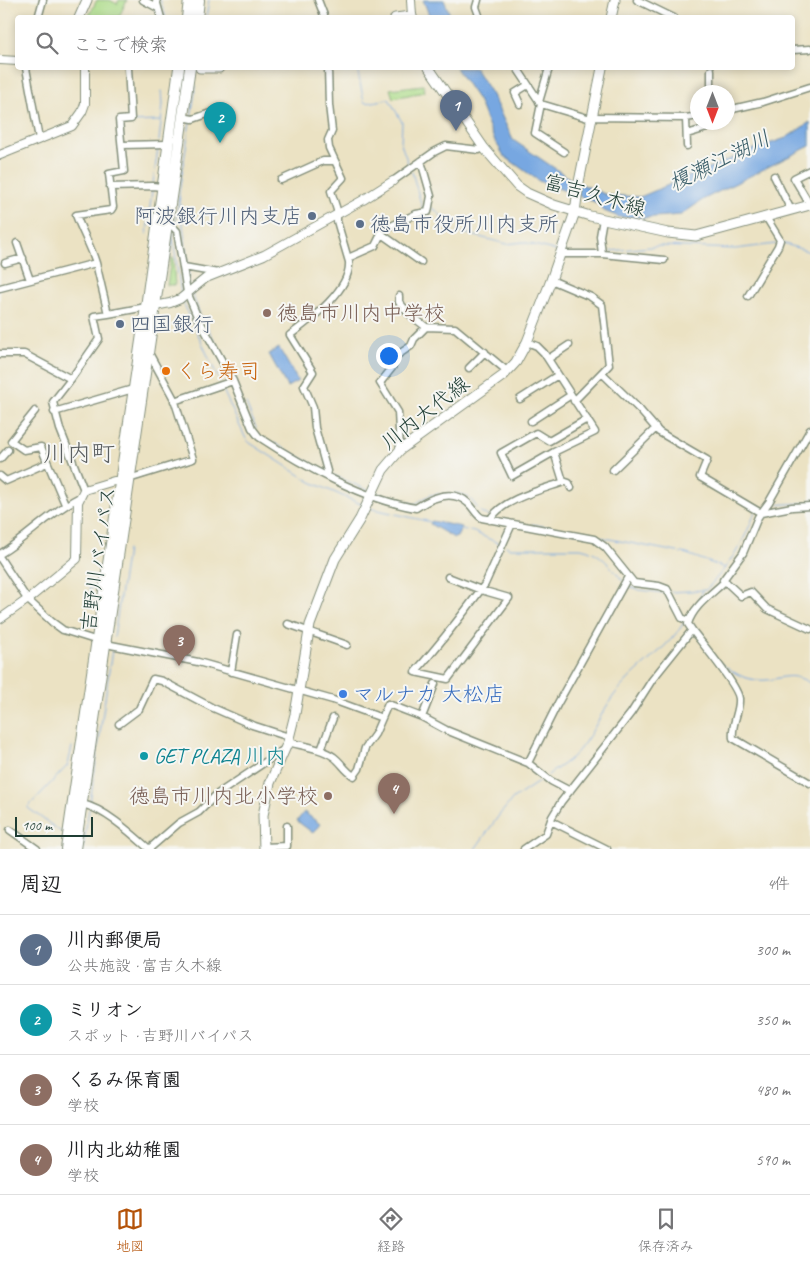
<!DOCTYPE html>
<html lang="ja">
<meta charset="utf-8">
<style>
:root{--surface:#fff;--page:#f6f6f6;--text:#202124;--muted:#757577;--line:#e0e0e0;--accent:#b45309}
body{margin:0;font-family:Caveat,"Klee One",sans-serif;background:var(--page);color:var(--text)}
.compass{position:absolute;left:690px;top:85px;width:45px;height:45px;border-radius:50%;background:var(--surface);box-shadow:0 2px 8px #0003;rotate:180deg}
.scale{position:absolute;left:15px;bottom:12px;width:78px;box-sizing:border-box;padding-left:5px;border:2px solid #1f3d34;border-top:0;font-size:14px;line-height:18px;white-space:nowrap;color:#1f3d34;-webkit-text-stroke:4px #f6f6f2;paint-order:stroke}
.you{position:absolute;left:388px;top:355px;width:18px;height:18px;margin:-12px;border:4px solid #fff;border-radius:50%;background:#1a73e8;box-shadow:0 0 0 8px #1a73e833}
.badge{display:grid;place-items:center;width:32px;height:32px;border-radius:50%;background:var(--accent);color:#fff;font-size:16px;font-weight:700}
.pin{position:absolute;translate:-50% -41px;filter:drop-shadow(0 1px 2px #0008)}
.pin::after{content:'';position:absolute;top:26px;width:18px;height:15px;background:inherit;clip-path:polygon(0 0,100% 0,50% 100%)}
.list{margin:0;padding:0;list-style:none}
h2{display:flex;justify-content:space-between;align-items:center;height:65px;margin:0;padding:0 20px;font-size:21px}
h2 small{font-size:16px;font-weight:400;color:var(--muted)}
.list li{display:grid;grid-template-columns:32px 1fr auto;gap:15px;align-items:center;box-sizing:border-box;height:70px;padding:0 20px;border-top:1px solid var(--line)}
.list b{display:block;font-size:19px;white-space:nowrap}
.list p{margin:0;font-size:16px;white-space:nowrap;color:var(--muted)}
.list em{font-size:16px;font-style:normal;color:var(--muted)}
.icon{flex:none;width:28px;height:28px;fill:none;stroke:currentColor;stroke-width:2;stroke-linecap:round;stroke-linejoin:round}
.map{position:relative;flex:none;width:810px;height:849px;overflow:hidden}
.search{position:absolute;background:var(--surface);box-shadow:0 2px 8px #0003;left:15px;right:15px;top:15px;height:55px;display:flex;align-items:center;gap:12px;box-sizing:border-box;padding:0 18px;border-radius:5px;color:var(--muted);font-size:19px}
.sheet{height:345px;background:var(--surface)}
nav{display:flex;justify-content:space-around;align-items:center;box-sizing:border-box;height:70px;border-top:1px solid var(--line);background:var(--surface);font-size:14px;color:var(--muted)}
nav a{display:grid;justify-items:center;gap:2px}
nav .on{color:var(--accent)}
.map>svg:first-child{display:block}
.green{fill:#acdb88;stroke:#668c5e}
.water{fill:#77a7e1;stroke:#4b728a}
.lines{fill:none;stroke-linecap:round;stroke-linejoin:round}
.stream{stroke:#77a7e1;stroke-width:1}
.minor-casing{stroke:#85907c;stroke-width:9}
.tertiary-casing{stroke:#85907c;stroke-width:10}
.secondary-casing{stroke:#85907c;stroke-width:11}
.trunk-casing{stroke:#85907c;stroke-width:12}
.minor{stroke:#fff;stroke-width:6}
.tertiary{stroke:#fff;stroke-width:8}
.secondary{stroke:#fff;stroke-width:9}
.trunk{stroke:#fff;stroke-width:10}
.service-dot{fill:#5c6f8a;stroke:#f6f6f2;stroke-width:2}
.education-dot{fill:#8d6e63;stroke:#f6f6f2;stroke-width:2}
.food-dot{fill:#e8710a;stroke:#f6f6f2;stroke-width:2}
.shop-dot{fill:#3f7fe0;stroke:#f6f6f2;stroke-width:2}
.culture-dot{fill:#0f9aa8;stroke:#f6f6f2;stroke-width:2}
.labels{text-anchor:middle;stroke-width:4;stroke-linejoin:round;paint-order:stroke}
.street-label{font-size:21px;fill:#1f3d34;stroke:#f6f6f2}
.service-label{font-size:21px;fill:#4e5e75;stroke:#f6f6f2;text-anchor:start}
.education-label{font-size:21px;fill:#785e54;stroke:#f6f6f2;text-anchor:start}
.food-label{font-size:21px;fill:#c56008;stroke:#f6f6f2;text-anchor:start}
.shop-label{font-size:21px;fill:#366cbe;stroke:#f6f6f2;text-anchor:start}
.culture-label{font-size:21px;fill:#0d838f;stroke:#f6f6f2;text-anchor:start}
.water-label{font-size:22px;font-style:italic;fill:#395d68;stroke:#f6f6f2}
.quarter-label{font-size:24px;fill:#5c6062;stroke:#f6f6f2}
</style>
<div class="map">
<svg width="810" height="849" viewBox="0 0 810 849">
<rect width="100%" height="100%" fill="#f6f6f2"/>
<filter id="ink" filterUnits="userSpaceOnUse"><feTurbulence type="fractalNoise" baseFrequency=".02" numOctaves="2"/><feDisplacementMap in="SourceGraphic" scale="10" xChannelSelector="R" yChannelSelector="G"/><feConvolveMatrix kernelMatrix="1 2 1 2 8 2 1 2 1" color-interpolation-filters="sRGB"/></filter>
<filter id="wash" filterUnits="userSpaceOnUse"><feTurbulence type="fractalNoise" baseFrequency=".0096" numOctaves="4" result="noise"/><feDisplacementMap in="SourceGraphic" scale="20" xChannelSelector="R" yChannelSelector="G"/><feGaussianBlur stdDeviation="1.12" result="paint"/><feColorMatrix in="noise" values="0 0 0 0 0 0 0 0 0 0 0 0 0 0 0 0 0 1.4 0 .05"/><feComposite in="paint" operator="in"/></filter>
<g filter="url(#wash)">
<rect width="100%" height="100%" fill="#ebe2c3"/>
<path class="green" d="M97,0H110L117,4L119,0H127L119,17H88Z
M423,85L425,92L393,98L390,89Z
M171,258H173L175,285H167Z"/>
<path class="water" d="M423,0H444L451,17H430Z
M456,68H475L492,95L513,140L572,180L607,195L640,197L754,149L786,138L810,122V146L704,199L681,215L641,218L619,217L604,211L595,202L539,181L504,156L494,139L478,100Z
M279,348L298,381L287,387L269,354Z
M432,521L462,527L457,537L454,538L430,524Z
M304,812L320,824L313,833L297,821Z"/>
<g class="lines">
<path class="stream" d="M160,0L166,18
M206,18L209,0
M357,68L364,102L367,103L389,99L402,122L401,144L409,166
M191,117L196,86
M129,122L160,121
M159,141L163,104L162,91
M412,172L422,207H427
M153,183L158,148
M179,193L190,121
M179,194L188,265
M431,208L437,211L449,226
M175,225L179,197
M456,231L507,244L523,242L557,251
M147,234L152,190
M173,239L181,293
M782,243L810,252
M611,251L660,246L735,249L776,244
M169,258L174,232
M188,269L190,285
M192,294L199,312L233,375
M183,302L220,382
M222,388L246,439L250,443L311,482L363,505
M246,404L256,428
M274,443L325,471
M328,473L368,490
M377,493L415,504L430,495L439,494
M455,493C478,495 472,512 489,516
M771,505L804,503
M369,508L431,522
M532,524L687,554L725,568
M462,529L474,532L500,544
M506,546L510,548H581C601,552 610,566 623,581
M628,586L640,590L665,593
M89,589L97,586
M671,592L706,590C729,565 744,544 755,512
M698,601L703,591
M114,637L127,550
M722,664C732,672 744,679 757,680C780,682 787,669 810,683
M548,775C558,767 570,761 578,751C595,732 603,706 621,687C641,664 669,648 685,621
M90,803L112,650
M28,807L68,765L72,747
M28,808L61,832
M83,849L89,809
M475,849L500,814L513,799L543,779"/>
</g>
</g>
<g filter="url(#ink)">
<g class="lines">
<g class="minor-casing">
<path id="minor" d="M143,0L158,8
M156,0L161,18
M318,0L325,18
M478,0L476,7L480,18
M637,0L674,18
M38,18L43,0
M792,50L810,49
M26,68L39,139
M517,68L541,104L591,119
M711,70V92
M539,102L549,68
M520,104L515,93L528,85
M541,104L535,133L564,152
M728,110L763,102L810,87
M182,117L193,119L222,109
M591,117L686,118L698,116
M686,118L687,146
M687,134L707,128
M122,145L168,144
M774,176L791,210
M281,180L323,161H335
M393,181L434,152L446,146L479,150L484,148
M110,187L152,186L162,187
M810,205L794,178L810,170
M166,224L172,226L177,231L187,292L197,316L233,381L252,428L259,437C303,466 365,500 416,508C431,498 452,488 468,503C474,508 476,515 482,518L594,539L605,547L634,583L659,586L667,589L682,618L689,621
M380,233L421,262
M17,243L30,280
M560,254H602L664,260
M602,254L600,236L603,219
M348,258L375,246L383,230L416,214L428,212L431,196L421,161
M5,263L23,258
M96,263C91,246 82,232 76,215L111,210L113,207L109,174L124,171L119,120L131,119L128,68
M184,267L218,273
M551,280L591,297L602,305L609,365L574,401
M0,288L96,263L108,314L146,307
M399,296V302L409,314L426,327L455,328L507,371
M748,296L778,246L780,240L766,217
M0,354H24L71,379L53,402L60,429L84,490
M548,359L569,345
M469,368L485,352
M602,373L639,409L659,432L707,460L700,477L761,513L792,507L810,506
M71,379L99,339L94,316L108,314
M520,399L558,375
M174,401L233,381
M35,411L11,441L24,450L41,447L65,504
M54,412L133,389
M531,421L571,395
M400,450L398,412L380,383L392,368L396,356L411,346L414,339L426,327
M554,452L512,476L501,453L536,433L549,441L587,419
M0,459L8,450
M613,470L656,428
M0,476L6,481L47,463
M326,476L327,471L315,428L313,407L304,386L313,372L290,335C310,320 351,290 349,262L337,221V210L331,191L343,178L329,148L328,140L332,131L329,105L328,68
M129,477H135L193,459L174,399L149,353
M563,481L569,483L571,488
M490,520C501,500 540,490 561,483L563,481L554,452L595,432L544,353L537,346L527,342
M0,554C28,537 50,512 80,497
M0,558L27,599L52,622L63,630L111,645L198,662L333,700L382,718L388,704L422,717L446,730L528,763L551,781L570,791
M448,577L481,590L509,598L448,679L415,672C440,644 463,614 485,584L512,524
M725,581L741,596L751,592L767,609L810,629
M288,624L347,645
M692,630C701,642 739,687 739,699C740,712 731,724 733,738L810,783
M231,672L237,635
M422,717L435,684
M119,724L139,709L153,679L162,681L211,707L252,725L289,737
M288,742C303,746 321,748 334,757C342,763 345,771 354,776L359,769L365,748L375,734L382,718
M321,750L333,718
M528,763L558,703L628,577
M82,804C105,809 131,833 149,849L179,823L199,812L216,795L283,750
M551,821L607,849
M10,830L37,849
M264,847L287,846V826
M524,849L546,834L552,817L561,802L631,713L652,680L692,630L688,624C693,606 713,593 725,581L723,580L743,553L758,517L769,502L810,430"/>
</g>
<g class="tertiary-casing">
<path id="tertiary" d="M411,0L412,16
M0,60L18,61
M0,155L72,126L82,112L85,104V68
M150,307L170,303L180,299L206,278L264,255L363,200L393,181
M0,619L31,597L77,559L78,502L84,490L114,481H120"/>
</g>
<g class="secondary-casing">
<path id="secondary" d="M79,18L87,0
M395,18L412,16V18
M611,18L615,0
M200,68H219
M429,68L484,148L517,186L527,193L554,205L590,216L668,233L696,236L810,205
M264,849L263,815L270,783L288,742L295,714L310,625L335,559L360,519L383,470L400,450L504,375L516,362L527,342L550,283L575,212L579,182L602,68"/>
</g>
<g class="trunk-casing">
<path id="trunk" d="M187,18L189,0
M197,18L199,0
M66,849L146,307L179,68
M75,849L190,68"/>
</g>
<use href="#minor" class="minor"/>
<use href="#tertiary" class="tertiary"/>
<use href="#secondary" class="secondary"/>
<use href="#trunk" class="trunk"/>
</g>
</g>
<g class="service-dot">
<circle cx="312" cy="216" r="5"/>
<circle cx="360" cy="224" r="5"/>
<circle cx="120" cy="324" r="5"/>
</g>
<g class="education-dot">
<circle cx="267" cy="313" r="5"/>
<circle cx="328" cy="796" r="5"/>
</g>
<circle class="food-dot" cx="166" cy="371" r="5"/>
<circle class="shop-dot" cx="343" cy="694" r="5"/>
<circle class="culture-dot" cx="144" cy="756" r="5"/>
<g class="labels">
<g class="street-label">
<text transform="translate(595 195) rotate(16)" y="7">富吉久木線</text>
<text transform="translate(425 413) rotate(-38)" y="7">川内大代線</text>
<text transform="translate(98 559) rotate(-82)" y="7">吉野川バイパス</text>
</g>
<g class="service-label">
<text x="302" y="223" text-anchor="end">阿波銀行川内支店</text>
<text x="370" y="231">徳島市役所川内支所</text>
<text x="130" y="331">四国銀行</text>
</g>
<g class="education-label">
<text x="277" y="320">徳島市川内中学校</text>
<text x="318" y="803" text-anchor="end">徳島市川内北小学校</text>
</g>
<g class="food-label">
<text x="176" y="378">くら寿司</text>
</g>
<g class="shop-label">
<text x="353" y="701">マルナカ 大松店</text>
</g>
<g class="culture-label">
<text x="154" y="763">GET PLAZA 川内</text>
</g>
<g class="water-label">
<text transform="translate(719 160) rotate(-26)" y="8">榎瀬江湖川</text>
</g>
<g class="quarter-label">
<text x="79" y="461">川内町</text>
</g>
</g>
</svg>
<svg class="compass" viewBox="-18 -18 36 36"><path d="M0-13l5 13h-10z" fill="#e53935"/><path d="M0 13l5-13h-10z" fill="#757577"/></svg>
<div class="scale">100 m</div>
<div class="you"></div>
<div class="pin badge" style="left:456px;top:131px;background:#5c6f8a">1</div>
<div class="pin badge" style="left:220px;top:143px;background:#0f9aa8">2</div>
<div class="pin badge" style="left:179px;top:666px;background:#8d6e63">3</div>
<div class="pin badge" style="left:394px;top:814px;background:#8d6e63">4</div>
<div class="search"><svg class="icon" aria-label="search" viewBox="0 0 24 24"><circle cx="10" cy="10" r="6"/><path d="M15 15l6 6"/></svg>ここで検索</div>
</div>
<section class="sheet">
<h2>周辺<small>4件</small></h2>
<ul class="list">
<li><span class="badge" style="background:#5c6f8a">1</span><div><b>川内郵便局</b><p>公共施設 · 富吉久木線</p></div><em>300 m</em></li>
<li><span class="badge" style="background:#0f9aa8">2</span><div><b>ミリオン</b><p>スポット · 吉野川バイパス</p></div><em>350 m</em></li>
<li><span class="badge" style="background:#8d6e63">3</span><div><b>くるみ保育園</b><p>学校</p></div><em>480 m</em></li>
<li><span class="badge" style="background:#8d6e63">4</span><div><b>川内北幼稚園</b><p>学校</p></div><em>590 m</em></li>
</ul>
</section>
<nav>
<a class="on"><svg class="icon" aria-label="map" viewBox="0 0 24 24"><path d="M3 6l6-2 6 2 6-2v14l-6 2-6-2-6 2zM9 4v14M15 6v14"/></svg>地図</a>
<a><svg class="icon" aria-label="directions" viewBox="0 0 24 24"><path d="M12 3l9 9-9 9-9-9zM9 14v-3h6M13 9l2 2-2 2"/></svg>経路</a>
<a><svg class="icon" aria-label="saved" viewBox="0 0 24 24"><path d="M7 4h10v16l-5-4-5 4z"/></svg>保存済み</a>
</nav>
